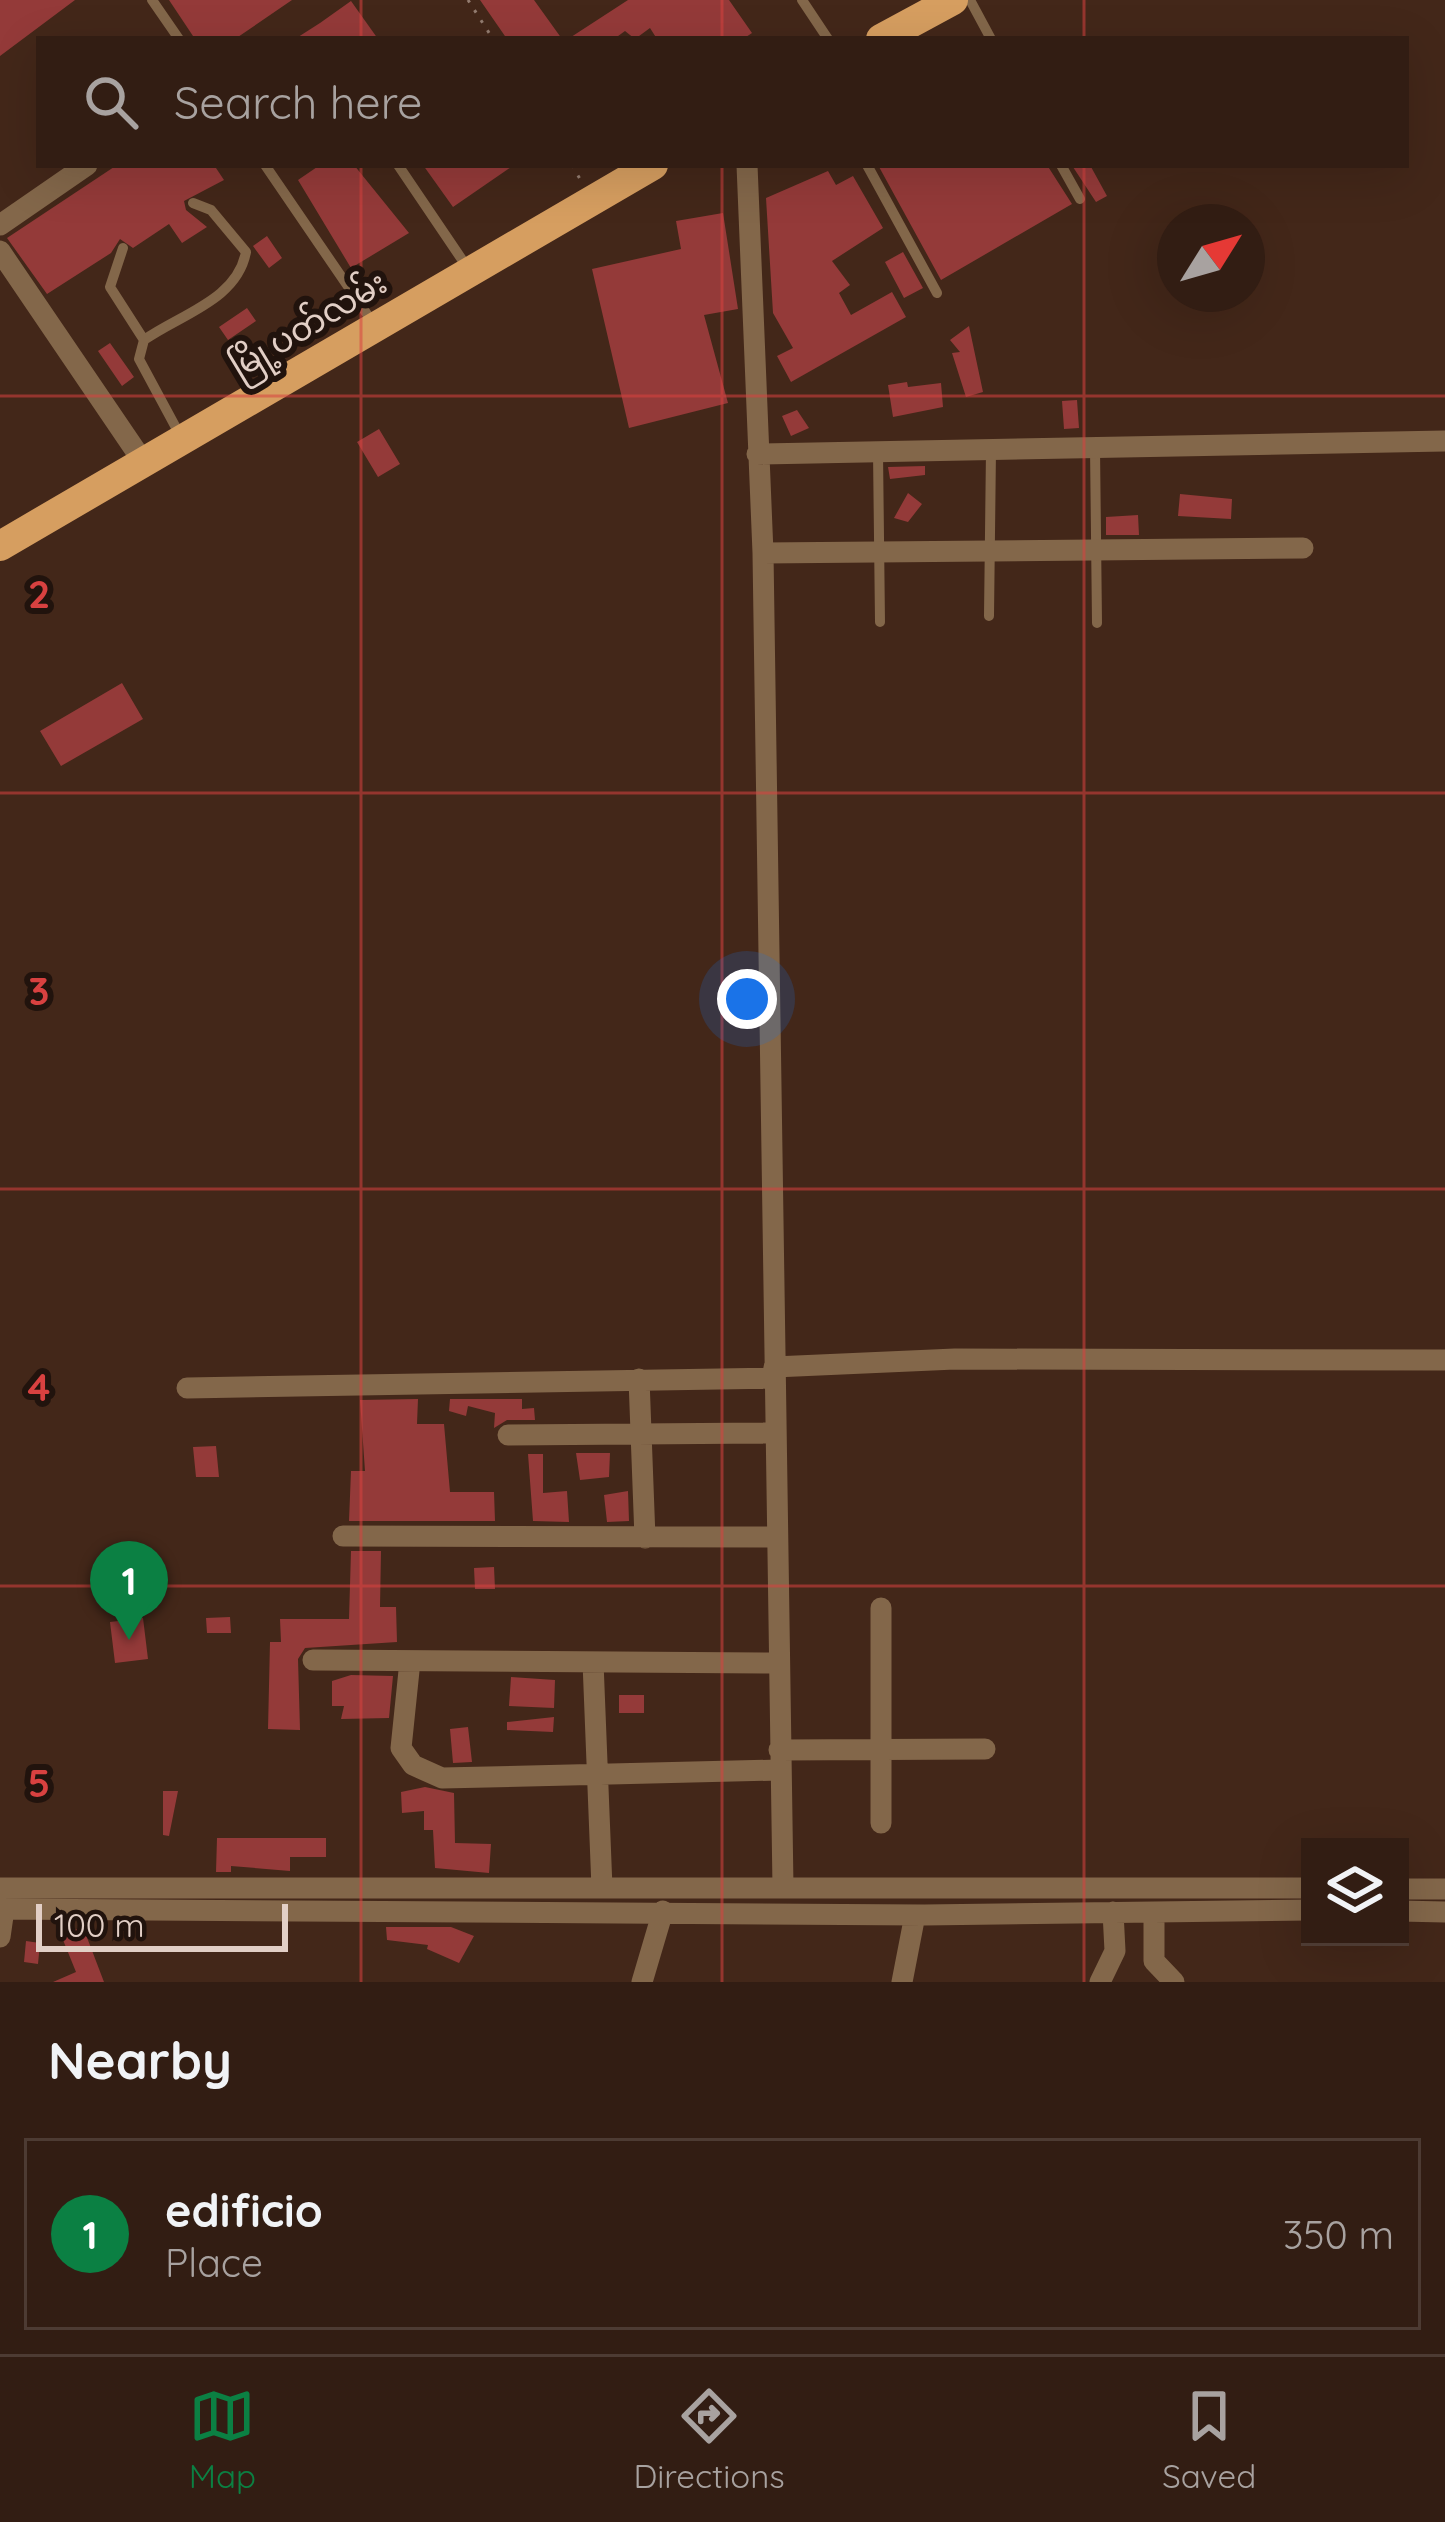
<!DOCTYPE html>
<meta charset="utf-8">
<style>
:root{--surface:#321d13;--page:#3d2a21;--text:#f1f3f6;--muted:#a8a2a0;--line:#4d3b33;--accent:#0b8043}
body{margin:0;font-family:Quicksand,"Noto Sans Myanmar",sans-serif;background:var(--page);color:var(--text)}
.controls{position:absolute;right:36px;bottom:36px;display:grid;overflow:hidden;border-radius:0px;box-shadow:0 12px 48px #0002}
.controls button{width:108px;height:108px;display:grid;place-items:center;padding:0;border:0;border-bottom:3px solid var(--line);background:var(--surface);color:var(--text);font:60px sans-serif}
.compass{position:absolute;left:1157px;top:204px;width:108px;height:108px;border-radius:50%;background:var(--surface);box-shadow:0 12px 48px #0002;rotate:53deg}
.scale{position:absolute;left:36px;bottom:30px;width:252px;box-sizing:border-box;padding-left:12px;border:6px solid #e2cfc6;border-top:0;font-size:33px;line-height:42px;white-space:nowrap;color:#e2cfc6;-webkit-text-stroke:9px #21130d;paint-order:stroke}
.you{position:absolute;left:747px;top:999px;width:42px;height:42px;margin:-30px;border:9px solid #fff;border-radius:50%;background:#1a73e8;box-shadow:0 0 0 18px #1a73e833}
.badge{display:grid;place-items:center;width:78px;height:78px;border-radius:50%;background:var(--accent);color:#fff;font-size:39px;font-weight:700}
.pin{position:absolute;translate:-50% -99px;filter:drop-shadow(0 3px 6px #0008)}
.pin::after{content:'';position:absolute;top:63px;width:42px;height:36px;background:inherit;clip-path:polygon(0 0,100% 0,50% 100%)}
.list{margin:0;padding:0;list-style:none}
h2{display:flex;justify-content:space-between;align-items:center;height:156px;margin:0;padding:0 48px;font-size:51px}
h2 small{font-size:39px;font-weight:400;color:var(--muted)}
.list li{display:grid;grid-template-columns:78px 1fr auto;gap:36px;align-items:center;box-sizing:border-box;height:192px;margin:0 24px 24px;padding:0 24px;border:3px solid var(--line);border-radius:0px}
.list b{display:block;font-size:45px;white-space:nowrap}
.list p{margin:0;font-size:39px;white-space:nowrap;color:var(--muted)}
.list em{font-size:39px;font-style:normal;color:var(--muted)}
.icon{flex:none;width:66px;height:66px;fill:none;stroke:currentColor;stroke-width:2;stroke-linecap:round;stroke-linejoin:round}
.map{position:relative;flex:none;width:1445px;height:1982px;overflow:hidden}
.search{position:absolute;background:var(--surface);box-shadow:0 12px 48px #0002;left:36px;right:36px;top:36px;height:132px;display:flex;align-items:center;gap:30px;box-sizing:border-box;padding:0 42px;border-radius:0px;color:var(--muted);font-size:45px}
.sheet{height:372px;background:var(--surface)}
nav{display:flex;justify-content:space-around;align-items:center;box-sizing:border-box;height:168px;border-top:3px solid var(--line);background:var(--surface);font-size:33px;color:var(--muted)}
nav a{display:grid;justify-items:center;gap:6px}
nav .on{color:var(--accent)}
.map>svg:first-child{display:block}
.building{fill:#943a39}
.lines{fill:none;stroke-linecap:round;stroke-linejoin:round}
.path{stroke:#937c70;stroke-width:3;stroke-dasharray:3 9;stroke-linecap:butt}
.service{stroke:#83674a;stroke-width:10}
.minor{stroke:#83674a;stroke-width:21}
.primary{stroke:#d69e60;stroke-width:30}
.grid{fill:none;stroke:#d84140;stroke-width:3;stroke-opacity:0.55}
.labels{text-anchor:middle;stroke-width:12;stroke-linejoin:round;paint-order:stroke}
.street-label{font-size:33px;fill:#e2cfc6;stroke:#21130d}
.grid-label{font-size:39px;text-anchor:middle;font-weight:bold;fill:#d84140;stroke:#21130d;stroke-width:12;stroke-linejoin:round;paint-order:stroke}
</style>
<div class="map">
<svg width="1445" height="1982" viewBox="0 0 1445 1982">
<rect width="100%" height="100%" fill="#432719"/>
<path class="building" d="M0,0H75L0,56Z
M169,0H292L235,39H195Z
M480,0H534L562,39H507Z
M628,0H729L752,33L743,39H657L650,28L635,39L625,31L614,39H568Z
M351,1L378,39H295L320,23Z
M117,165H214L224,180L184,201L186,210L207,227L182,243L169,224L133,248L120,239L111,253L47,294L7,238Z
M320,165H354L409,233L351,268L298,180Z
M423,165H514L453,207Z
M878,165H1047L1072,204L941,280Z
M1090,165L1107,196L1096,202L1073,167Z
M828,171L836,185L853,176L883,228L832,261L850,285L839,293L851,315L892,292L906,317L791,382L777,356L793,348L773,313L766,198Z
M723,213L738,309L704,315L728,403L629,428L592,269L681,249L676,221Z
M267,236L282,258L269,268L253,246Z
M903,252L923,288L904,298L885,262Z
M247,308L256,321L228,340L219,327Z
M969,326L983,392L966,397L952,353L960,352L950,340Z
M110,343L134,377L122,386L98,351Z
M907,382L908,387L941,383L943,407L893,417L888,385Z
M1077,400L1079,428L1064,429L1062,401Z
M797,410L809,428L791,436L782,416Z
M379,429L400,464L378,477L357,442Z
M925,466V475L890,479L888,467Z
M908,493L922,504L908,522L894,518Z
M1180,494L1232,499L1231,519L1178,516Z
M1138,515L1139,535H1106V517Z
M122,683L143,719L61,766L40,731Z
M418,1399L417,1424H444L450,1492H494L495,1521H349L351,1471H365L360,1400Z
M450,1399H522V1409L534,1408L535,1420H507L494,1428L495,1413L468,1406L466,1416L449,1411Z
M216,1446L219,1477H196L193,1447Z
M576,1453H610L609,1477L580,1480Z
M528,1454H543V1493L567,1491L569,1522L533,1521Z
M628,1491L629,1521L607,1522L604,1495Z
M351,1551H381L380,1607H396L397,1642L305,1648L298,1659L300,1730L268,1729L270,1642H281L280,1619H349Z
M494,1567L495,1589H475L474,1568Z
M230,1617L231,1633H207L206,1618Z
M143,1618L148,1659L115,1663L110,1622Z
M351,1675L393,1676L389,1718L341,1719L344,1706H332V1681Z
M511,1677L555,1680L554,1708L509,1706Z
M619,1695H644V1713H619Z
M554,1717L553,1732L507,1730V1722Z
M468,1727L472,1762L453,1763L450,1729Z
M425,1787L454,1793L455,1843L491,1844L489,1873L435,1868L433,1830H424V1811L402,1813L401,1792Z
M163,1791H178L169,1836L163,1835Z
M217,1838H326V1857H290V1871L231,1866V1872H216Z
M83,1927L104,1982H53L76,1972L61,1935Z
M386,1927H451L474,1936L459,1963L427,1949L428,1945L387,1940Z
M26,1941L40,1943L38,1964L24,1962Z"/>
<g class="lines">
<path class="path" d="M468,0L493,39
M572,165L580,179"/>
<path class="service" d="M152,0L179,39
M802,0L828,39
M970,0L991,39
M265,165L373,323
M398,165L467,267
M867,165L937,293
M1061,165L1080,199
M123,248L110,287L144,340
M181,437L139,359L144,340C181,314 237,300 246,252L211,210L193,203
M1095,448L1097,623
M878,452L880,622
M989,616L991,450"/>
<path class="minor" d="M747,165L763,553L783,1887
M0,225L87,165
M0,251L144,463
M757,454L1445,441
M763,553L1303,548
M774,1367L955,1359L1445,1360
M639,1379L645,1538
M187,1388L774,1378
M508,1435L775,1433
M343,1536L777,1537
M313,1660L778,1663
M410,1661L401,1748L413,1765L442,1778L779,1770
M593,1662L602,1888
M779,1750L985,1749
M881,1823V1608
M0,1888H1310
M1400,1889H1445
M0,1909L924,1915L1310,1910
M1400,1911L1445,1912
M1154,1912V1961L1174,1982
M0,1937L4,1909
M642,1982L663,1911
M902,1982L915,1915
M1100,1982L1115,1951L1113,1912"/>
<path class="primary" d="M881,39L953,0
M0,546L653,165"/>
</g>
<path class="grid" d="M361,0V39M722,0V39M1084,0V39M361,165V1982M722,165V1982M1084,165V1982M0,396H1445M0,793H1445M0,1189H1445M0,1586H1445"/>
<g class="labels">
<g class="street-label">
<text transform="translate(308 324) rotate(-31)" y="12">မြို့ပတ်လမ်း</text>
</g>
</g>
<g class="grid-label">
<text x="39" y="608">2</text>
<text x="39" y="1005">3</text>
<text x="39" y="1401">4</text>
<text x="39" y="1797">5</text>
</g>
</svg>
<div class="controls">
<button><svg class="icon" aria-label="layers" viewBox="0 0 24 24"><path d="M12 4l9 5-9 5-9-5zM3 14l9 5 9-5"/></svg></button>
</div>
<svg class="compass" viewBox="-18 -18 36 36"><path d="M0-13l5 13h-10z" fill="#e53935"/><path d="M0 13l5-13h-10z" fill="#a8a2a0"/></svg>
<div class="scale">100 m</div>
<div class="you"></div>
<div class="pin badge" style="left:129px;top:1640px">1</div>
<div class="search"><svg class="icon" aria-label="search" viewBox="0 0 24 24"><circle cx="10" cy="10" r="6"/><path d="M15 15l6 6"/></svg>Search here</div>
</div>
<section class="sheet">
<h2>Nearby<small></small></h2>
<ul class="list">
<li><span class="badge">1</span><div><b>edificio</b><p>Place</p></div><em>350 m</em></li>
</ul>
</section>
<nav>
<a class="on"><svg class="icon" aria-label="map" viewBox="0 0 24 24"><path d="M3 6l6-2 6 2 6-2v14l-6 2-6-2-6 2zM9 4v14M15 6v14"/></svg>Map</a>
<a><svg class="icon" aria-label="directions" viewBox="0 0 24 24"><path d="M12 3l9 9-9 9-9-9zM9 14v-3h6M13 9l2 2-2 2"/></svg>Directions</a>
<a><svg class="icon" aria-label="saved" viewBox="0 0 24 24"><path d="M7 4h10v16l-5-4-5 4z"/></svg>Saved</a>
</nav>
